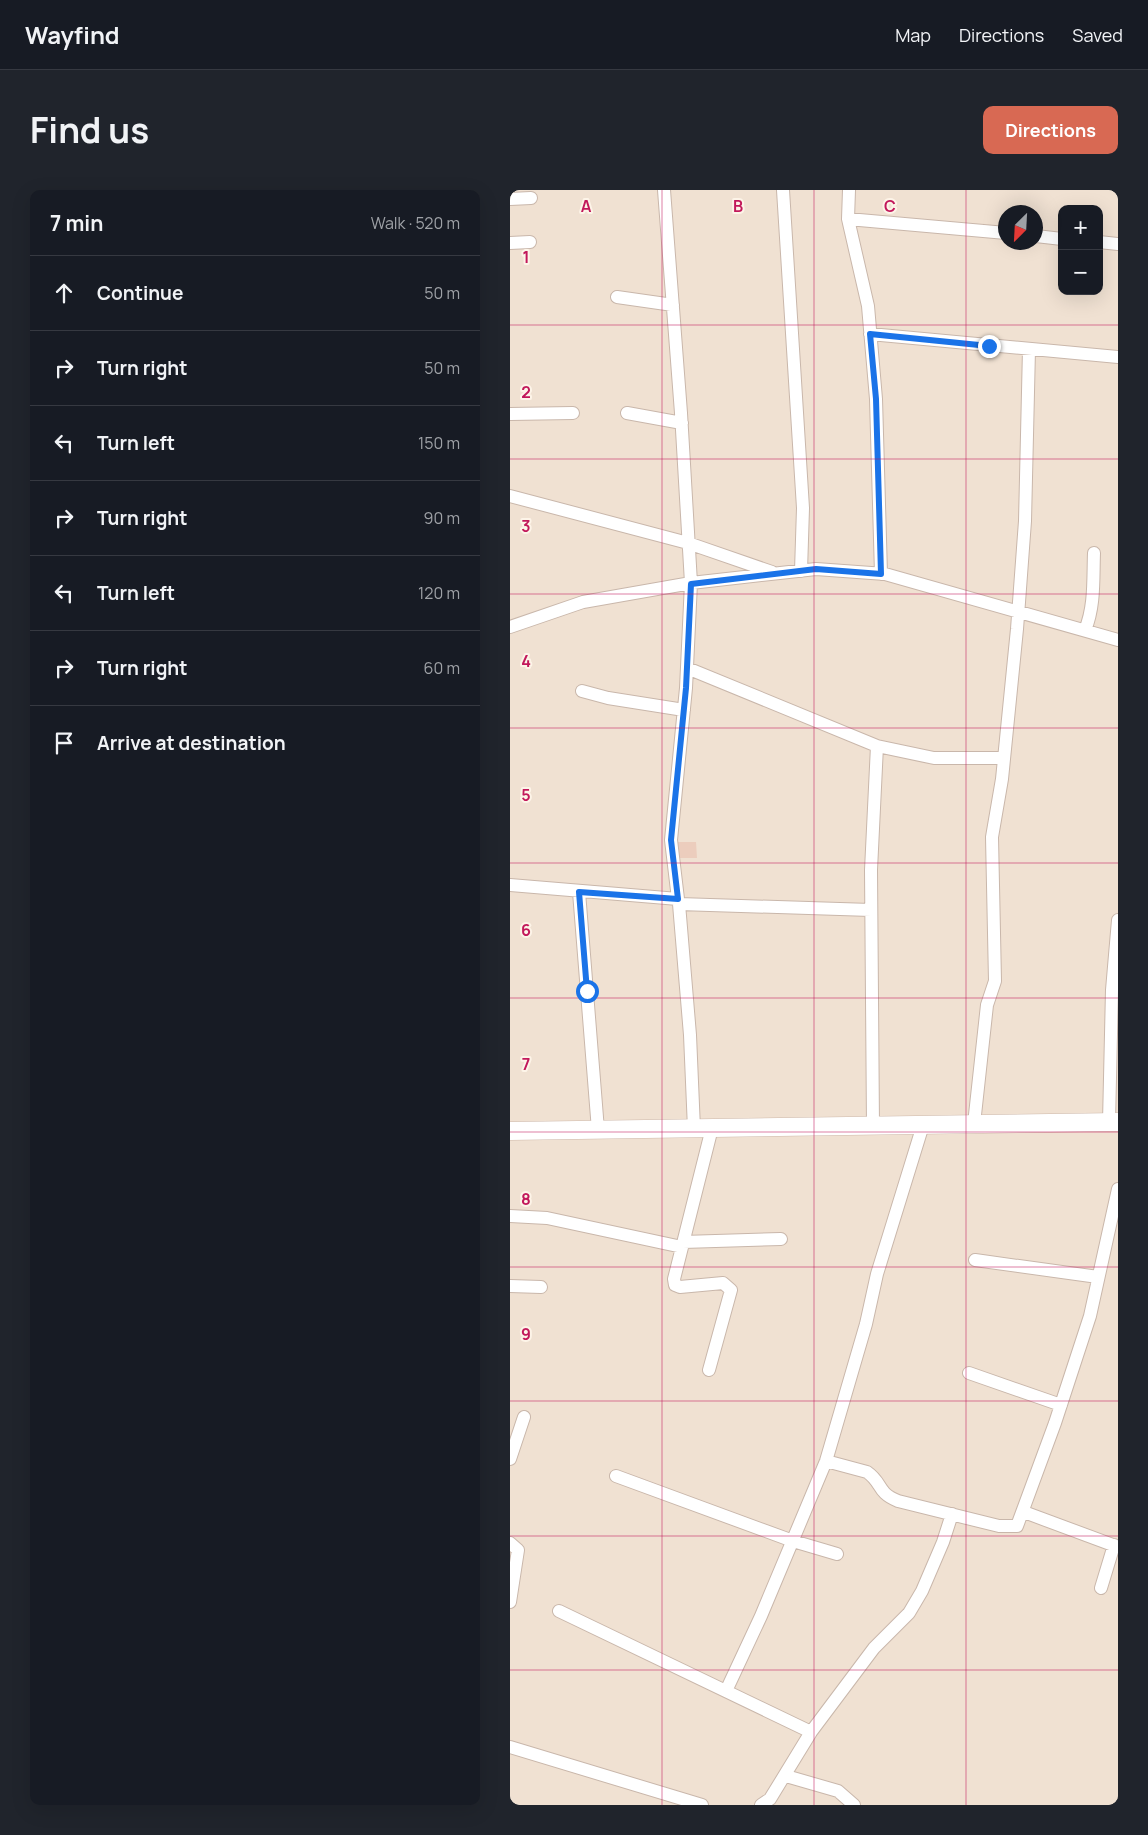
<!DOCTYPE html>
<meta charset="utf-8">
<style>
:root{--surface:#171b24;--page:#20242c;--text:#f1f3f6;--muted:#9ea1a6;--line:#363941;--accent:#d86953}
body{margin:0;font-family:Manrope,sans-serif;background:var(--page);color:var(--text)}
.controls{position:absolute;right:15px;top:15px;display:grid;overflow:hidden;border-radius:10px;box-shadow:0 5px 20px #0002}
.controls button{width:45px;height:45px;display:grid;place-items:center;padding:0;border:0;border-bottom:1px solid var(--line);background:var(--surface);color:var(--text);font:25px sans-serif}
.compass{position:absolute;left:488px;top:15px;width:45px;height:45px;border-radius:50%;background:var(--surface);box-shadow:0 5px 20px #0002;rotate:204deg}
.stop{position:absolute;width:15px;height:15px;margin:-11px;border:4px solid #1a73e8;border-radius:50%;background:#fff}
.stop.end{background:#1a73e8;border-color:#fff;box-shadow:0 1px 5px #0008}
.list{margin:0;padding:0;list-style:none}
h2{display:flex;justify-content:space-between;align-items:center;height:65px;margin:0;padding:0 20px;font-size:21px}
h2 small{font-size:16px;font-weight:400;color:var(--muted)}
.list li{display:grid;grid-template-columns:32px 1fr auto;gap:15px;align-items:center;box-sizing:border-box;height:75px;padding:0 20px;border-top:1px solid var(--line)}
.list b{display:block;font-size:19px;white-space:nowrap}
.list em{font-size:16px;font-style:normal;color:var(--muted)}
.icon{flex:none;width:28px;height:28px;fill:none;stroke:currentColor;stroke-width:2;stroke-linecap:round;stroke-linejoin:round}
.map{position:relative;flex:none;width:608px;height:1615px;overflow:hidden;border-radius:10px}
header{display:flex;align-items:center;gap:30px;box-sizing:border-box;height:70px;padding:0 25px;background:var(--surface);border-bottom:1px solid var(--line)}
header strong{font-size:24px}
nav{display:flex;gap:28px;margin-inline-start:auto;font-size:18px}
.intro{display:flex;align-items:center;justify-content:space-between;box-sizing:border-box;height:120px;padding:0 30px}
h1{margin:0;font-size:35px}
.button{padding:12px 22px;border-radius:10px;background:var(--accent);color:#fff;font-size:18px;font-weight:700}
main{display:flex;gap:30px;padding:0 30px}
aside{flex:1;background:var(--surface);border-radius:10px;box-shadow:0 5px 20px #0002}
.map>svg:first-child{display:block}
.residential{fill:#f0e1d2;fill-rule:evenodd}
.building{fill:#eccdbd}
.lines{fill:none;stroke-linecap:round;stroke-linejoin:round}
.street-casing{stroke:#c9b7ab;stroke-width:14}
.secondary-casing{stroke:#ceb9ab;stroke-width:19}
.street{stroke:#fff;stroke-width:12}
.secondary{stroke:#fff;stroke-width:18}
.route{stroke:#1a73e8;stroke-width:6}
.grid{fill:none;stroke:#c2185b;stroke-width:1;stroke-opacity:0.55}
.grid-label{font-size:16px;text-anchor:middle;font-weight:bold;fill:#c2185b;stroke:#fdf4e8;stroke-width:4;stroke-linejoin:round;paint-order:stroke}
</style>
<header>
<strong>Wayfind</strong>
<nav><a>Map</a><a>Directions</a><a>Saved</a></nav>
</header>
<div class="intro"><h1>Find us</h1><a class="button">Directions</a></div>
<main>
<aside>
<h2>7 min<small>Walk · 520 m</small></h2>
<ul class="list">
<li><svg class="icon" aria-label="ahead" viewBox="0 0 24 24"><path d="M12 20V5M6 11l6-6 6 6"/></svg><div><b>Continue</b></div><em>50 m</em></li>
<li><svg class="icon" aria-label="right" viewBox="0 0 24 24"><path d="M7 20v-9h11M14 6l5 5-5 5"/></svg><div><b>Turn right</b></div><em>50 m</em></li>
<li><svg class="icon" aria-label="left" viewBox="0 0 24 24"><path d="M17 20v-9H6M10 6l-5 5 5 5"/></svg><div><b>Turn left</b></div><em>150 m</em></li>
<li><svg class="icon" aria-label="right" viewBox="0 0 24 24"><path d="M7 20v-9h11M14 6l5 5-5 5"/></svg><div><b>Turn right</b></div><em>90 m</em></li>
<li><svg class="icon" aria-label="left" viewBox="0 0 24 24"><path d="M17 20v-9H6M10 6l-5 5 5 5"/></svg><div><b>Turn left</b></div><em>120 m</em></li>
<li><svg class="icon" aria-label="right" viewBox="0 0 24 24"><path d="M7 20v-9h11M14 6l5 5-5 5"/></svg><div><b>Turn right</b></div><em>60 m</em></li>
<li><svg class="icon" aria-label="arrive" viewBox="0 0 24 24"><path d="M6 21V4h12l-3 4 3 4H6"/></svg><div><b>Arrive at destination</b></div></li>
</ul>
</aside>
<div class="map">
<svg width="608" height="1615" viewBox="0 0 608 1615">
<rect width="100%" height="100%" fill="#faefe3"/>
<path class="residential" d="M0,0H608V1615H0ZM552,19H589V101H552ZM496,22H526V52H496Z"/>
<path class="building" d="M168,652H186L187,668H168Z"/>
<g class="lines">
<g class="street-casing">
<path id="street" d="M154,0L171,223L181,393L306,379L375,384L608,450
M273,0L293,318L291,381
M339,0L338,29L358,116L366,209L371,384
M0,9L21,8
M338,29L496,43
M526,46L552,49
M589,52L608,54
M0,53L20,52
M107,107L163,115
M360,144L608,167
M117,223L172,233
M0,224L63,223
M0,306L178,353L262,382
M0,437L73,412L181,393L176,498L161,650L168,709
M575,440C585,416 583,389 584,363
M177,478L367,556
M72,501L98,508L174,520
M0,695L168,709L169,714
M69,702L88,940
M599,932L602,800L608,730
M464,934L477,815L485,791L482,647L492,589L507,439L515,331L519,159
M363,936L361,680L367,556L424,568H494
M184,939L180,845L169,714L361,720
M0,1026L37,1028L172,1057
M173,1052L271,1049
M465,1070L588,1087
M0,1096L31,1097
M199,1180L221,1100L213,1093L170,1097L165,1095L164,1089L202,938
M459,1183L551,1215
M0,1269L14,1227
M316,1271L357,1282C373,1293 366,1302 388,1311L489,1336H507L545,1233L580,1126L608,999
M106,1286L283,1351L327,1364
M514,1322L608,1357
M0,1353L8,1360L0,1412
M591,1398L604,1355
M49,1421L301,1542
M216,1501L251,1426L316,1271L356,1134L367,1084L413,935
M0,1557L192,1615
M276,1586L328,1601L344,1615
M251,1615L260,1609L301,1542L364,1458L399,1423L412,1401L433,1352L442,1324"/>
</g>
<g class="secondary-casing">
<path id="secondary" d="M0,941L608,932"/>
</g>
<use href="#street" class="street"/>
<use href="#secondary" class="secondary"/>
</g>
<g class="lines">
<path class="route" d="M77,801L69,702L168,709L161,650L176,498L181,394L306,379L371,384L366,209L360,144L479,156"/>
</g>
<path class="grid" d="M152,0V1615M304,0V1615M456,0V1615M0,135H608M0,269H608M0,404H608M0,538H608M0,673H608M0,808H608M0,942H608M0,1077H608M0,1211H608M0,1346H608M0,1480H608"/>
<g class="grid-label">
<text x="76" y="22">A</text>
<text x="228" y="22">B</text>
<text x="380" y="22">C</text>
<text x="16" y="73">1</text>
<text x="16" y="208">2</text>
<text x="16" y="342">3</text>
<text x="16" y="477">4</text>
<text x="16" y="611">5</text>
<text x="16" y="746">6</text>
<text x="16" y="880">7</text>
<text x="16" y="1015">8</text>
<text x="16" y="1150">9</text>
</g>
</svg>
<div class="controls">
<button>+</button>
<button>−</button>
</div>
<svg class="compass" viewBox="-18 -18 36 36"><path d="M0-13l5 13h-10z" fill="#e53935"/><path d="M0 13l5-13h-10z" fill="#9ea1a6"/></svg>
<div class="stop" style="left:77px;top:801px"></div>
<div class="stop end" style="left:479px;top:156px"></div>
</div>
</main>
